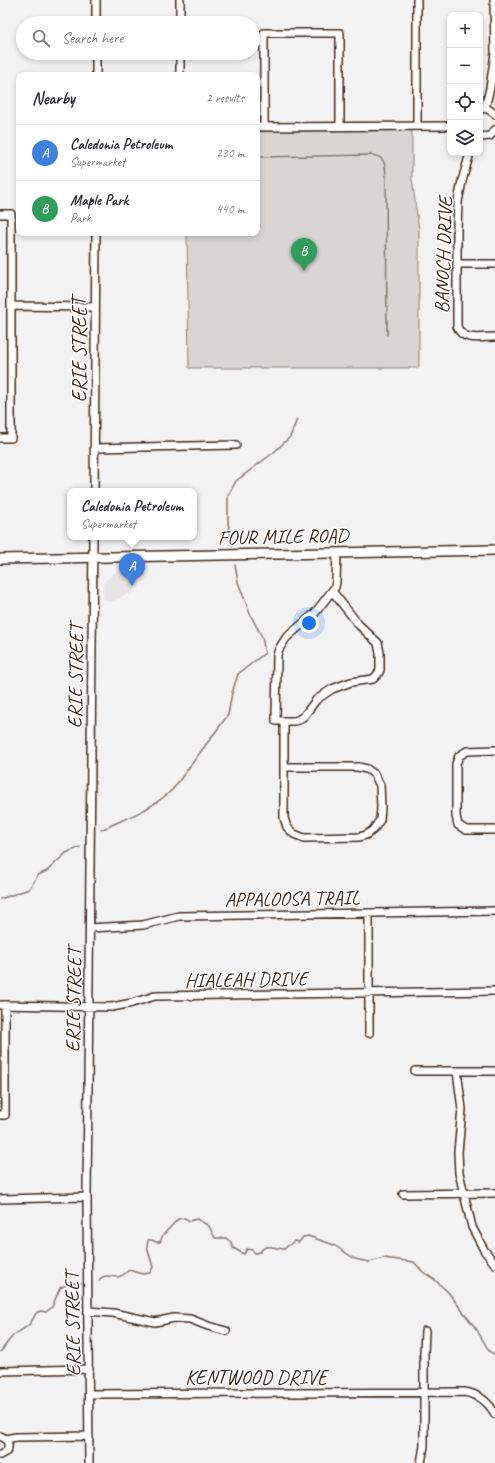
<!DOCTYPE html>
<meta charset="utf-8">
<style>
:root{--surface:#fff;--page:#f7f7f7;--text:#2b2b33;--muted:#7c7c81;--line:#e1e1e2;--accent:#b45309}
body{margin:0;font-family:Caveat,sans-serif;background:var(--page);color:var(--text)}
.controls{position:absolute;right:12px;top:12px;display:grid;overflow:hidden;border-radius:8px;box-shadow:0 2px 6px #0003}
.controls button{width:36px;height:36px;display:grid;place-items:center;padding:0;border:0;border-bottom:1px solid var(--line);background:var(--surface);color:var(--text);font:20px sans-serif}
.you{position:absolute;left:309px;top:623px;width:14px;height:14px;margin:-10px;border:3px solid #fff;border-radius:50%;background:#1a73e8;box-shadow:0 0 0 6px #1a73e833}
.badge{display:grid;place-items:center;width:26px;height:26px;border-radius:50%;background:var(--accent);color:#fff;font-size:13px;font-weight:700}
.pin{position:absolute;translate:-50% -33px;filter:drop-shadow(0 1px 2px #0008)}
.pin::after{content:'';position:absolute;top:21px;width:14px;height:12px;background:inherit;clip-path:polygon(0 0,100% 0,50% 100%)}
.popup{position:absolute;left:67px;top:488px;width:130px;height:52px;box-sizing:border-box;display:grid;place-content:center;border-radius:8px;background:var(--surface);filter:drop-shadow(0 1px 3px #0005);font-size:13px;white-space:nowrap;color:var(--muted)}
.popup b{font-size:15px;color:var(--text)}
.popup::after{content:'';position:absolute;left:50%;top:100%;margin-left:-8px;border:8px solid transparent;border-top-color:var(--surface)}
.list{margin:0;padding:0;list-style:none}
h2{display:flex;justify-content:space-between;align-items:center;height:52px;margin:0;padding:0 16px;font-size:17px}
h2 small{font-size:13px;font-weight:400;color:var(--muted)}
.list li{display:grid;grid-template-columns:26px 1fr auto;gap:12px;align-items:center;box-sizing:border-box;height:56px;padding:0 16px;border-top:1px solid var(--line)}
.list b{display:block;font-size:15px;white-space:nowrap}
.list p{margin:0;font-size:13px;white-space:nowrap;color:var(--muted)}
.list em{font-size:13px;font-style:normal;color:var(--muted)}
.icon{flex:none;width:22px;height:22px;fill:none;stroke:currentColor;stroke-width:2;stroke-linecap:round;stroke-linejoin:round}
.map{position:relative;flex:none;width:495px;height:1463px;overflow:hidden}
.search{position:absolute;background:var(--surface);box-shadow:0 2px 6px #0003;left:16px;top:16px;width:244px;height:44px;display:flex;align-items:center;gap:10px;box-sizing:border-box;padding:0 14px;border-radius:22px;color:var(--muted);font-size:15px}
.panel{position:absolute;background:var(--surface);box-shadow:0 2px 6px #0003;left:16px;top:72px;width:244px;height:164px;border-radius:8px}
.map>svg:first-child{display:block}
.built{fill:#e6e3e2}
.green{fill:#d8d5d2;stroke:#8a8078}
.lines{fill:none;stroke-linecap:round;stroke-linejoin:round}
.stream{stroke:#827770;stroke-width:1.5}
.minor-casing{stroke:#3b2a1e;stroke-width:10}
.major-casing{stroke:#3b2a1e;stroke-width:12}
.minor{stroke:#fff;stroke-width:7}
.major{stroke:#fff;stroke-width:9}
.labels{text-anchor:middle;stroke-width:3;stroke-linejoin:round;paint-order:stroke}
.street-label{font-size:20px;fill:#3b2a1e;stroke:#fff}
</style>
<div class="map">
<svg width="495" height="1463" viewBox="0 0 495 1463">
<rect width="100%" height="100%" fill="#f3f2f2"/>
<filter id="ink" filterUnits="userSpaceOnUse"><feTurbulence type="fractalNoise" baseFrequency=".025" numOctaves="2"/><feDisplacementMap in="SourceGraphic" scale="8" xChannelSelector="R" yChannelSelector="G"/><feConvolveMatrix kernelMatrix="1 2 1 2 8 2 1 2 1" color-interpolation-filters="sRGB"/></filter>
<g filter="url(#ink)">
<path class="built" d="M135,561H142L140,583L130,594H126L119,599L109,602L103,599V583L114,573L127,565H129L134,564Z"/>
<path class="green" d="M412,128V179L419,230V368H189L187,233H257V130Z"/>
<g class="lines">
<path class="stream" d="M257,157L372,155C385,157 385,163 386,175L387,335
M232,544L228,523V496L236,481L273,453L290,437L297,419
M101,830C126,818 153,809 173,789L228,715L232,693L238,674L265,653L262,637L250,614L238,582L235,565
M0,899L29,889L38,875L47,871L66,853L80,847
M99,1280C105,1273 110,1277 118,1277C122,1276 126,1273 129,1270L142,1274L150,1273L153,1267L147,1247L148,1240H152L156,1242H160L163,1235L178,1219L185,1218L189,1221L197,1219L209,1226L215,1238H226L231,1242L233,1248L244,1254L247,1249L252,1250L255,1253L260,1252C266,1243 273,1248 284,1249L294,1241L299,1242L303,1237L308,1236L334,1245L355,1259L369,1262L384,1258L414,1262L423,1272L435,1280L448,1292L477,1330L489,1351L495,1355
M0,1352C4,1348 10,1338 14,1335C27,1326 29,1328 36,1313L40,1311L46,1312L52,1307L60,1288L70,1283H81"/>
<g class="minor-casing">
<path id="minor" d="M96,23V0
M180,23V0
M180,53V75
M96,75V53
M480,108L488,109L495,114
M485,108L490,88L495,53L494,0
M417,126V0
M257,127L450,126
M264,127V33H340V126
M480,137L490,136L495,130
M470,153L462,181L458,202L457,228V326C462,342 481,337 495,337
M0,214H11V438H0
M457,264H495
M11,306L95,307
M95,448L236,445
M94,491L96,233
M332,591L359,625L378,643L380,653V670L378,674L373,679L351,682L332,689L316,700L304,716L298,720L294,721H276L277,655L279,649L286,638L315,613L335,587L336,582L337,553
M495,750L467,751L459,756L456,764V816L458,825L466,830H495
M284,767H358L367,769L374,774L380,785L381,807L380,820L373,830L366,835L359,837L304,838L294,834L287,827L284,818V721
M90,928L143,925L179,916L495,911
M0,1005L112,1007L132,1003L155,996L495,991
M369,1033V913
M415,1071H495
M457,1071L462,1109L458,1152L459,1173L472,1227L484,1250L495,1264
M0,1115H5V1005
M403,1194L495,1193
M0,1199L87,1197
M88,1311L113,1313L155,1322L174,1318L190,1319L208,1326L226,1331
M0,1371L89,1369
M89,1394L464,1392C478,1394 488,1401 495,1414
M0,1436C7,1438 10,1444 7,1451L0,1455
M6,1439L16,1437L89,1436
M89,1463L87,1197L93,537
M421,1463L424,1446V1354L425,1331"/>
</g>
<g class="major-casing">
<path id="major" d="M0,559L495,550"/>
</g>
<use href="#minor" class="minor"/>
<use href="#major" class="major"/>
</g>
</g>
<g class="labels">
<g class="street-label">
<text transform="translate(443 255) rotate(-88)" y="7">BANOCH DRIVE</text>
<text transform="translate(79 350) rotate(-90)" y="7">ERIE STREET</text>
<text transform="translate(283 536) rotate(-1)" y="7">FOUR MILE ROAD</text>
<text transform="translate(75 676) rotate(-89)" y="7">ERIE STREET</text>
<text transform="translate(292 898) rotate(-1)" y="7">APPALOOSA TRAIL</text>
<text transform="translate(246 979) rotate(-1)" y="7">HIALEAH DRIVE</text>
<text transform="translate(73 1000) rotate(-89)" y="7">ERIE STREET</text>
<text transform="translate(72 1324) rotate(-91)" y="7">ERIE STREET</text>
<text x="256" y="1384">KENTWOOD DRIVE</text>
</g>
</g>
</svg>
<div class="controls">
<button>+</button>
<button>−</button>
<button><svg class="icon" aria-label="locate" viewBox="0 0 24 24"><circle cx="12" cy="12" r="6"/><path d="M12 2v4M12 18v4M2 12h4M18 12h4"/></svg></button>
<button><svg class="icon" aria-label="layers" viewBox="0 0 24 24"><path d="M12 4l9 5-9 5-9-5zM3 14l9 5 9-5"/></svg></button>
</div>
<div class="you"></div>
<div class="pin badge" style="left:132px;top:586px;background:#3f7fe0">A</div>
<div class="popup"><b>Caledonia Petroleum</b>Supermarket</div>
<div class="pin badge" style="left:304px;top:271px;background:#2e9e5b">B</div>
<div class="search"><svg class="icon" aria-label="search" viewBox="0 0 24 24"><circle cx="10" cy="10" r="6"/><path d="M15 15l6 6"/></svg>Search here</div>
<section class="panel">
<h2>Nearby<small>2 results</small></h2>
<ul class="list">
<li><span class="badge" style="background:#3f7fe0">A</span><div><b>Caledonia Petroleum</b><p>Supermarket</p></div><em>230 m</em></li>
<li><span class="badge" style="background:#2e9e5b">B</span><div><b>Maple Park</b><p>Park</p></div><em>440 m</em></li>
</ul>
</section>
</div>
